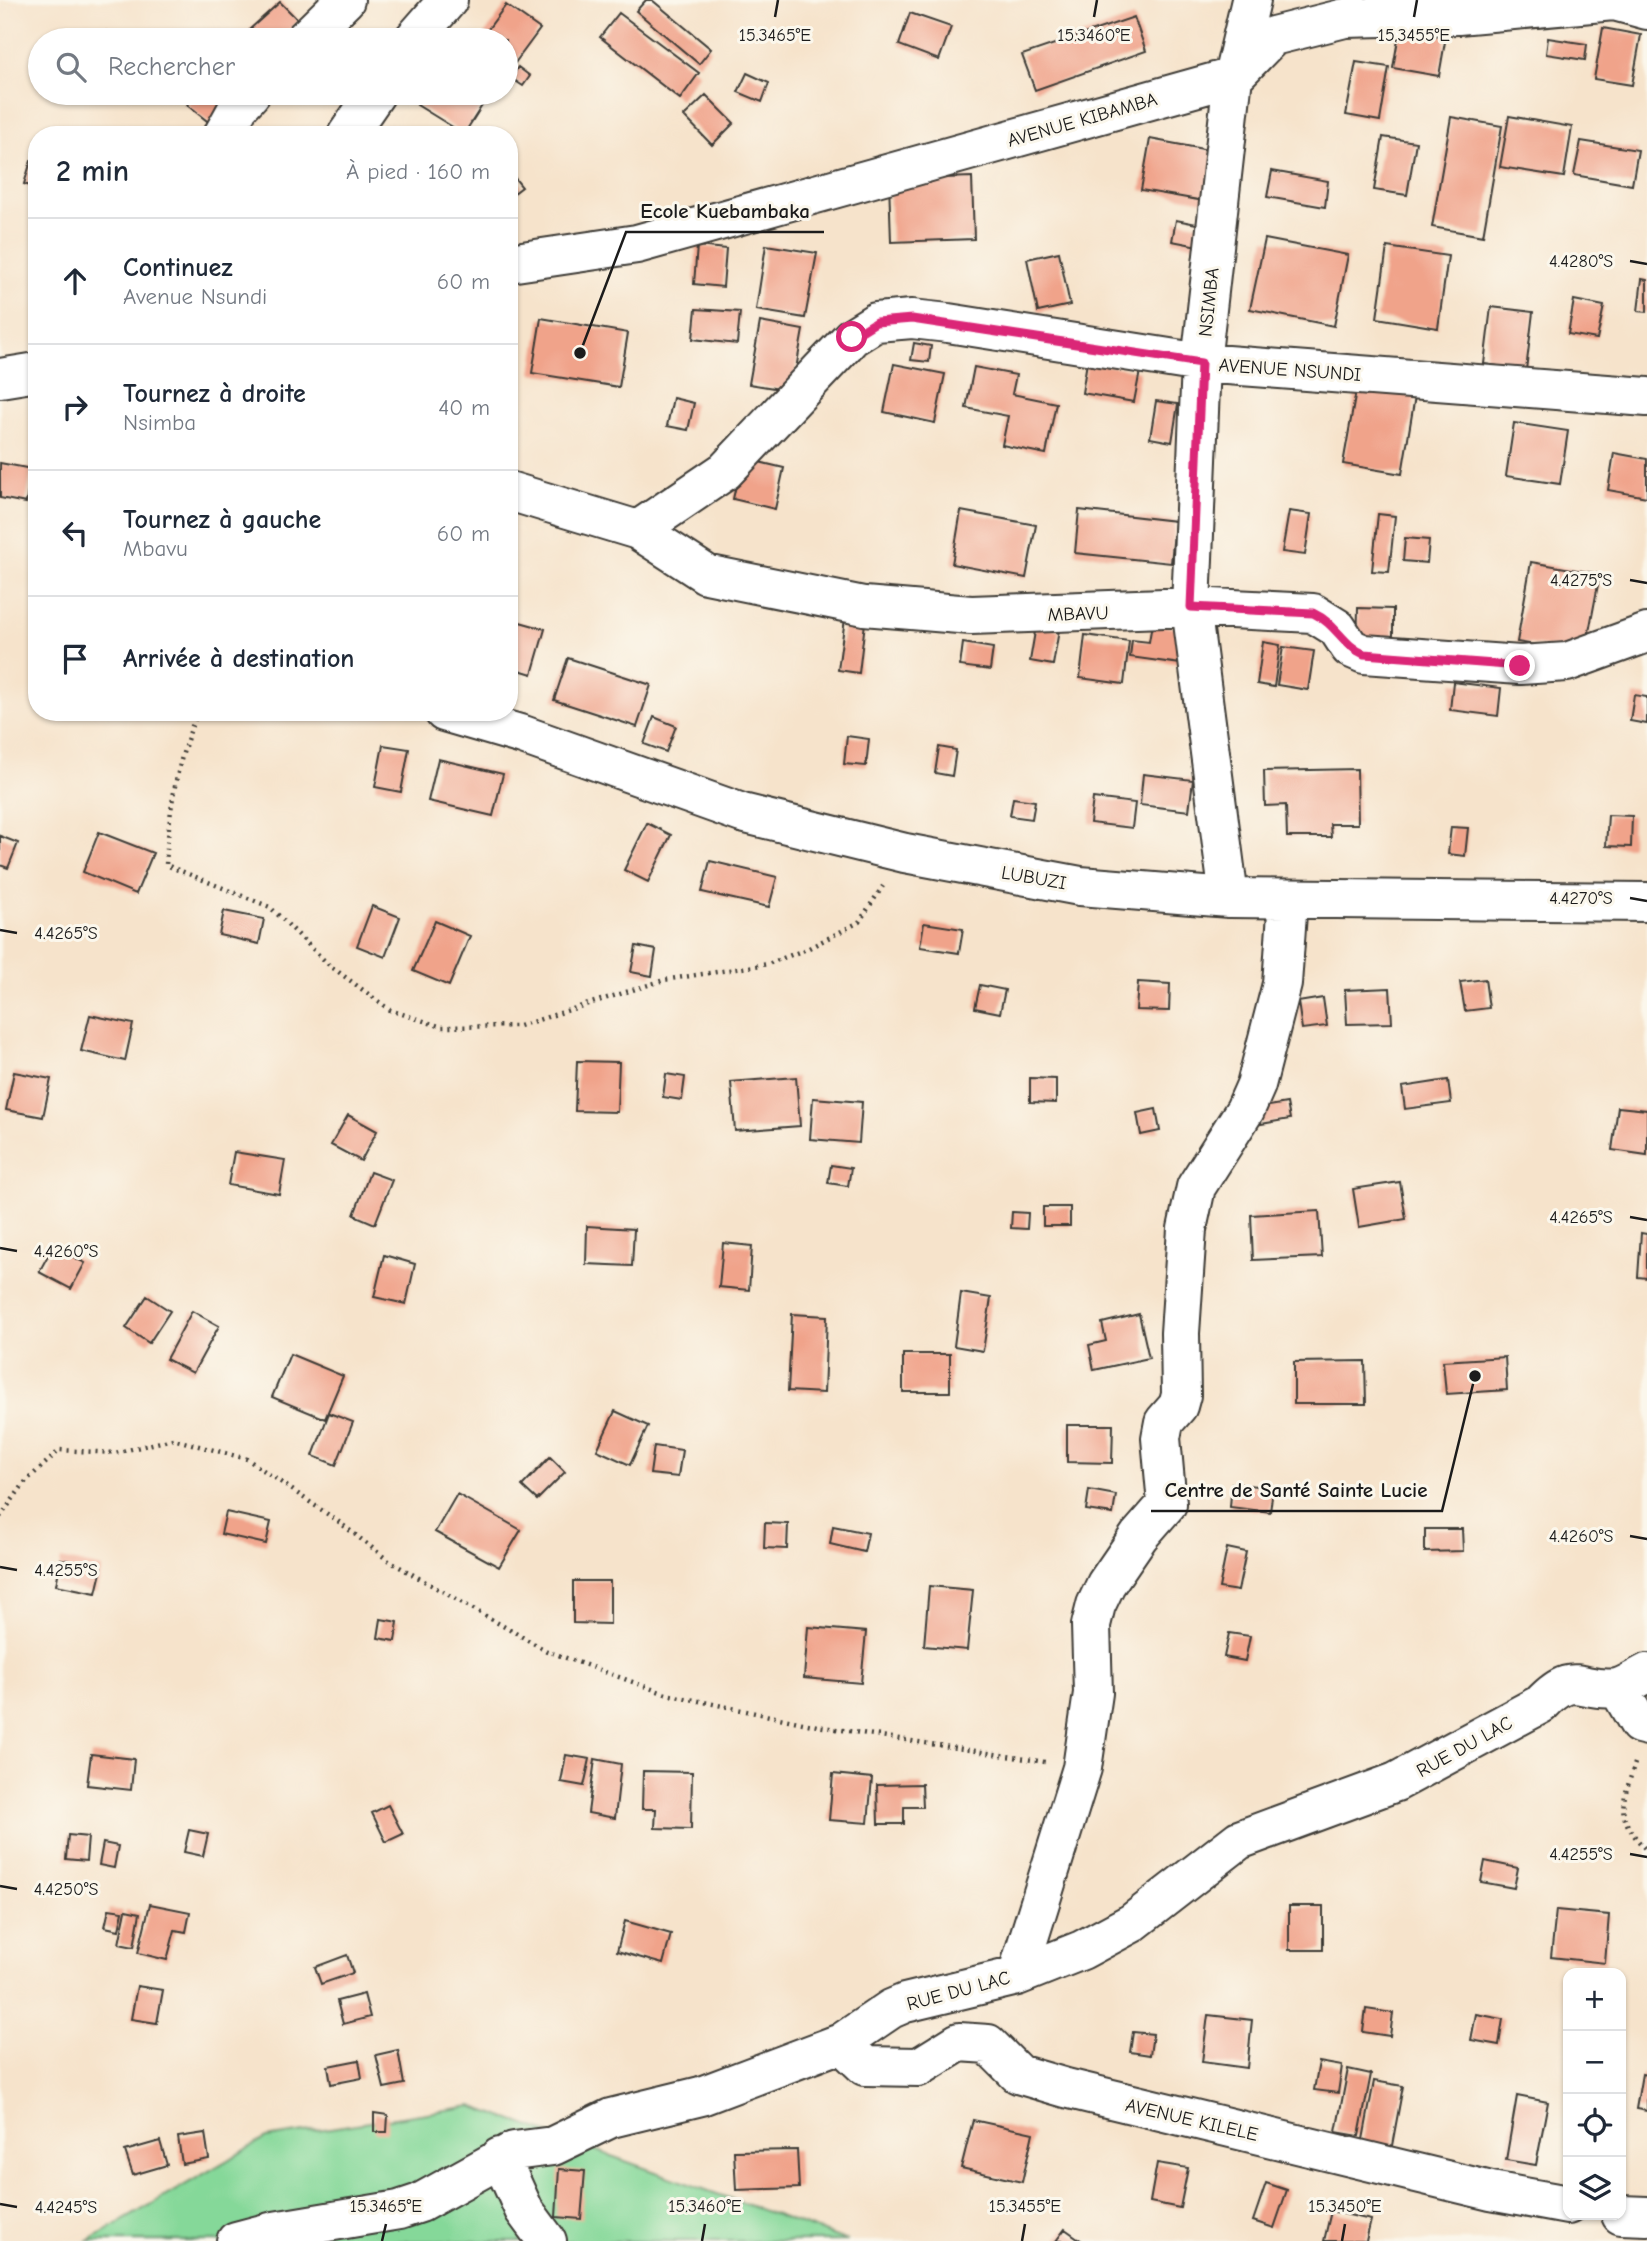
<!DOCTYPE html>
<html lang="fr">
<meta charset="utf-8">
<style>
:root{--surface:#fff;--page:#f2f2f3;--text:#1f2937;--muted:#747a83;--line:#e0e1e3}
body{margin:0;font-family:"Comic Neue",sans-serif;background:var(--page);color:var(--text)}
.controls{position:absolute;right:21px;bottom:21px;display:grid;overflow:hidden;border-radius:14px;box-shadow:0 2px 5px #0004}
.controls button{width:63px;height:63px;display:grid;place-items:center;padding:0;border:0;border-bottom:2px solid var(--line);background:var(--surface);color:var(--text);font:35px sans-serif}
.stop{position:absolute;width:21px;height:21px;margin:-16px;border:5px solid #db2777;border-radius:50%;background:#fff}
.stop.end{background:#db2777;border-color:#fff;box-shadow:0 2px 7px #0008}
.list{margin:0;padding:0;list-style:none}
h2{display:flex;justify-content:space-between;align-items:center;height:91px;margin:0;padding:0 28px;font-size:30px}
h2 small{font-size:23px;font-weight:400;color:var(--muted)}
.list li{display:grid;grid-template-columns:46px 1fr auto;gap:21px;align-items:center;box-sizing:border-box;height:126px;padding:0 28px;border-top:2px solid var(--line)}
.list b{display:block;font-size:26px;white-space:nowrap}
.list p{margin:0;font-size:23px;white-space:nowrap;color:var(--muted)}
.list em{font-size:23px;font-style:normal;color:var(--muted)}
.icon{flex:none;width:38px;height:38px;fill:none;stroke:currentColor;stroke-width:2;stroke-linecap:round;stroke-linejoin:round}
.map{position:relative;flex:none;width:1647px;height:2241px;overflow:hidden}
.search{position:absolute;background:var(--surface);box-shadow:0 2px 5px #0004;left:28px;top:28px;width:490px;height:77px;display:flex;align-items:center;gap:18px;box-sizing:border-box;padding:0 24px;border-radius:38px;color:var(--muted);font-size:26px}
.panel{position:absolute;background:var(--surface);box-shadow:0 2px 5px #0004;left:28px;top:126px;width:490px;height:595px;border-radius:28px}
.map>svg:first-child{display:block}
.green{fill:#85d899;stroke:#507a5a;stroke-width:2}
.building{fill:#f0a38a}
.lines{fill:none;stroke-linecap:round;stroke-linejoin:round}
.minor-casing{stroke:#3d3a36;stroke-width:42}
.path{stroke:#3d3a36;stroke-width:4.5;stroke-dasharray:2 5;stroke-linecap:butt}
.minor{stroke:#fff;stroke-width:38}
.route{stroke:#db2777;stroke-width:9}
.ticks{fill:none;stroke:#1c1c1c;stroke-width:2.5}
.labels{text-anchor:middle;stroke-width:6;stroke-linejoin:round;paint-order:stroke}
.street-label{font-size:19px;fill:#1c1c1c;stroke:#fbf7ec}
.ticks-label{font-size:18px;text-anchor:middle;fill:#1c1c1c;stroke:#fbf7ec;stroke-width:6;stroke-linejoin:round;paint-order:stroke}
.leader{fill:none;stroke:#1c1c1c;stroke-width:2.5}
.callout-dot{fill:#1c1c1c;stroke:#fbf7ec;stroke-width:2.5}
.callout-label{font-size:21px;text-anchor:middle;font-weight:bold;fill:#1c1c1c;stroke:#fbf7ec;stroke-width:6;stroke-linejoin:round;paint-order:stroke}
</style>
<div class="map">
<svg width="1647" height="2241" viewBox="0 0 1647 2241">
<rect width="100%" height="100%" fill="#fbf7ec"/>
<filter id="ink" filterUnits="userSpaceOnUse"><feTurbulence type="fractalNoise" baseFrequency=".0143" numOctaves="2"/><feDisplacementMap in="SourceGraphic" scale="14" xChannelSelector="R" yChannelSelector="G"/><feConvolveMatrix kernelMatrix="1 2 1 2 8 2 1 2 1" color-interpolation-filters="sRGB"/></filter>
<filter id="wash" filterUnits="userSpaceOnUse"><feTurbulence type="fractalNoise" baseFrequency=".00686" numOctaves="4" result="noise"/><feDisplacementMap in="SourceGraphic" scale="28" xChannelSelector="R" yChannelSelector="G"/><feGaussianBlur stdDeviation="1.57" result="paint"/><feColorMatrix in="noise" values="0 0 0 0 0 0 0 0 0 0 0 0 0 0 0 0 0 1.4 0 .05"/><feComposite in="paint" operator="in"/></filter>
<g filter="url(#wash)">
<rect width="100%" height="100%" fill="#f6e3cb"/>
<path class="green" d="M472,2106L848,2241H88L266,2138Z"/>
<g id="blocks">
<path class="building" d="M646,0H652L711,49L699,64L636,11Z
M280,2L299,21L278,40H261L250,29Z
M506,5L540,29L506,75V40H480Z
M619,13L699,73L680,99L600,37Z
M910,13L951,27L939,60L899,45Z
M1134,17L1146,51L1035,90L1022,55Z
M1400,28L1446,36L1439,76L1393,68Z
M1603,28L1641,35L1632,85L1594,79Z
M107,31L134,37L133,40H106Z
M1548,38L1587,44L1585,60L1546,54Z
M1356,62L1389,67L1380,121L1346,115Z
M518,67L530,76L523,86L511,78Z
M747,73L769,83L762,102L738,92Z
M196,93H237L211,124L187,105Z
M425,93H490L464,134L417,105Z
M706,95L734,123L712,145L684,116Z
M1509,116L1572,127L1564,177L1500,167Z
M1451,117L1502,126L1483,236L1432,227Z
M1383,137L1416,142L1407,195L1374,190Z
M1150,139L1219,152L1210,202L1141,190Z
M1581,141L1638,150L1632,185L1574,175Z
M31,161L37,163V188L24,184Z
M509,171L522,187L509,197Z
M1272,171L1328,181L1325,207L1267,197Z
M972,177L974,239L891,242L889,180Z
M1176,220L1202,225L1198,246L1172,241Z
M1265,239L1348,255L1334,326L1250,309Z
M766,245L817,253L805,318L756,310Z
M697,246L726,249L723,287L694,284Z
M1387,247L1448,256L1438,328L1377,318Z
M1059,252L1070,305L1038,312L1027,259Z
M1642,279L1647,280V312L1638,311Z
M1574,300L1604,306L1597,339L1568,334Z
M1491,307L1533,312L1526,370L1484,364Z
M696,309L740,312L737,344L693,339Z
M541,318L628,333L619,387L532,373Z
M760,322L803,330L792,391L749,384Z
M914,343L931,346L929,362L911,360Z
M1087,362L1140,371L1134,402L1082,393Z
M894,364L945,374L935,423L884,412Z
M974,367L1016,375L1012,394L1056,403L1046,454L1002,445L1008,416L966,408Z
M1358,380L1416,390L1402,474L1343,464Z
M673,398L694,403L688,430L667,426Z
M1156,401L1178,404L1172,442L1150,438Z
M1514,423L1568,431L1560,484L1506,476Z
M1614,453L1647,459V497L1608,490Z
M742,458L784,468L775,509L733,499Z
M0,463L32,469L26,503L0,498Z
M1079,510L1175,521L1171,563L1075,553Z
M961,511L1036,525L1026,578L952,564Z
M1289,511L1311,514L1305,555L1282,552Z
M1378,514L1395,516L1389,572L1372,571Z
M1405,538L1429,540L1427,563L1403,561Z
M1531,562L1600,574L1585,653L1517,642Z
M1358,608L1393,609V651L1357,650Z
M846,611L866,614L859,673L838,670Z
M509,619L545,629L532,674L509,667Z
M1152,624L1186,630L1181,664L1130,657L1132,640L1149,642Z
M1036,626L1059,630L1053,665L1030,661Z
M1085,635L1129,641L1124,684L1080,678Z
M1263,642L1280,645L1274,687L1257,684Z
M963,643L993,648L990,670L960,666Z
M1283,647L1314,651L1308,690L1277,685Z
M568,658L651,685L637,727L554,700Z
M1453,682L1501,688L1498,716L1450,710Z
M1634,695L1647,697V724L1630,721Z
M654,717L676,726L666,752L644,744Z
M847,736L869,739L866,766L844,764Z
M383,745L409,749L401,792L375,787Z
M939,747L956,750L952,776L935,773Z
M438,759L503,774L493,816L428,801Z
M1357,769L1358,824H1330L1331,837H1287L1286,805L1265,806L1264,771Z
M1143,774L1193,780L1189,811L1140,805Z
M1013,798L1035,801L1032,819L1010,816Z
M1093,798L1135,803L1132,828L1090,823Z
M1608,815L1632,816L1631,847L1606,846Z
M647,823L671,835L648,882L624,870Z
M1451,827L1468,828L1465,856L1448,854Z
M99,832L153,853L136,894L83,872Z
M0,836L18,843L8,868L0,865Z
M710,861L777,877L769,907L702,892Z
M372,906L400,917L385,957L357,946Z
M224,911L264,919L259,944L219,935Z
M435,921L470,936L449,986L413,971Z
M924,923L963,929L959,953L920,947Z
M636,946L656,950L652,976L631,972Z
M1485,979L1489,1008L1465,1011L1460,982Z
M1138,982L1170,984L1169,1011L1136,1010Z
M980,985L1005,990L1000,1013L975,1008Z
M1390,988L1392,1023L1347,1024L1345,990Z
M1323,998L1327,1026L1302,1029L1298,1002Z
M90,1015L133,1024L125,1061L81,1051Z
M577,1061L619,1062L617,1112L575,1111Z
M14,1072L51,1079L43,1117L6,1110Z
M666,1074L685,1077L682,1100L663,1097Z
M796,1077L800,1126L735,1131L731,1082Z
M1030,1078L1056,1079V1103L1030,1102Z
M1448,1080L1451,1103L1405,1109L1402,1087Z
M813,1098L862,1102L859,1143L810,1139Z
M1287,1103L1290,1119L1261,1124L1258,1108Z
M1618,1107L1647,1110V1155L1612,1150Z
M1156,1109L1160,1131L1141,1135L1137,1113Z
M348,1115L377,1131L361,1161L331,1145Z
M234,1152L285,1160L279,1194L228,1185Z
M831,1165L851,1168L848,1186L828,1183Z
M370,1172L392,1180L375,1224L354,1215Z
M1400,1182L1406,1219L1359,1227L1353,1189Z
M1043,1207H1070V1226H1043Z
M1319,1211L1322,1257L1253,1260L1251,1215Z
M1012,1212L1028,1213L1027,1229L1011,1228Z
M587,1226L634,1229L632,1266L586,1264Z
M1641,1233L1647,1234V1278L1638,1277Z
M723,1243L752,1246L749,1290L719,1287Z
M53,1246L85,1263L71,1289L39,1272Z
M384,1255L415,1264L406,1304L374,1297Z
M961,1293L991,1298L983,1351L954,1346Z
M147,1296L170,1311L149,1343L126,1328Z
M192,1311L219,1326L193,1373L166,1359Z
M792,1314L827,1316L824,1393L788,1391Z
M1139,1314L1149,1358L1094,1370L1089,1345L1106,1341L1102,1323Z
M290,1354L343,1376L325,1419L272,1397Z
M903,1354H950V1392H903Z
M1505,1357L1507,1390L1446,1394L1443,1361Z
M1365,1361L1366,1404H1294V1362Z
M615,1411L648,1426L630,1465L597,1450Z
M329,1413L353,1422L336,1465L313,1456Z
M1067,1425H1113L1112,1463L1067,1462Z
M654,1446L682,1450L678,1477L650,1474Z
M550,1457L565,1472L537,1500L522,1486Z
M1232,1483L1273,1488L1270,1512L1230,1507Z
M1089,1490L1116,1495L1113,1514L1086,1510Z
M457,1494L521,1530L499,1567L435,1532Z
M226,1512L271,1522L266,1544L221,1534Z
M765,1523L788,1524L787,1549L764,1548Z
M833,1526L868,1533L864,1552L830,1544Z
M1425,1529H1462L1463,1551L1425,1552Z
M1227,1548L1246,1552L1238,1591L1219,1588Z
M61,1559L102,1568L96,1593L56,1585Z
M573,1581H610V1624L573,1623Z
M929,1586L973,1590L967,1650L924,1646Z
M381,1619L398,1622L395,1641L378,1638Z
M808,1627L866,1632L861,1683L804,1678Z
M1229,1633L1250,1636L1245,1661L1224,1657Z
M91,1754L134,1759L131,1790L87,1785Z
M566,1755L590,1759L584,1786L561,1782Z
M595,1759L621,1764L615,1818L588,1813Z
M643,1771L692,1772L691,1829L655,1828L656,1809H642Z
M833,1774L872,1778L868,1823L829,1820Z
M922,1784L923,1807H904V1824H878L877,1785Z
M388,1805L403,1834L386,1842L372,1813Z
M189,1830L208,1834L203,1856L184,1852Z
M68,1835L88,1837L86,1861L66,1859Z
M103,1843L118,1846L114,1868L99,1865Z
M1485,1861L1518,1868L1514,1888L1481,1882Z
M150,1904L190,1912L186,1932L175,1930L167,1960L138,1953Z
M1289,1906H1323V1950H1289Z
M109,1909L123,1911L119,1930L105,1927Z
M126,1910L140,1913L134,1947L119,1944Z
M1556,1910L1609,1915L1605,1963L1551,1957Z
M625,1921L671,1934L663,1964L617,1951Z
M347,1955L353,1973L321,1984L315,1967Z
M137,1986L163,1990L157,2023L131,2019Z
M364,1994L370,2017L343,2024L337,2001Z
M1366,2009L1393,2013L1390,2036L1363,2032Z
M1476,2014L1503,2019L1499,2045L1471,2040Z
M1208,2015L1252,2020L1247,2068L1202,2062Z
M1133,2032L1153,2034L1150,2055L1130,2052Z
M398,2050L404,2084L384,2088L376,2055Z
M359,2060L362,2078L331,2084L328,2066Z
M1319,2062L1342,2066L1338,2093L1314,2090Z
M1348,2069L1371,2074L1359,2136L1336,2132Z
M1642,2074L1647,2075V2111L1636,2109Z
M1374,2081L1403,2086L1391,2151L1362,2145Z
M1517,2096L1548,2102L1536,2165L1506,2160Z
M374,2113L388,2115L387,2132H374Z
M973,2120L1033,2133L1022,2182L961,2168Z
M205,2133L209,2159L182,2164L178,2137Z
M160,2141L167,2165L133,2175L125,2151Z
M797,2150L799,2188L736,2190L734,2151Z
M1157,2163L1188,2168L1180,2208L1150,2202Z
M559,2169L585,2171L581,2219L556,2217Z
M1266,2183L1287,2190L1274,2228L1253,2221Z
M1331,2211L1371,2220L1366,2241H1324Z
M1065,2229L1082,2241H1056Z"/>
</g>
</g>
<g filter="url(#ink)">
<use href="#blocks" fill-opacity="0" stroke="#3d3a36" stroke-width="2"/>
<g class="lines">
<g class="minor-casing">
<path id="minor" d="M304,40L345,0
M413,40L448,0
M223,135L239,106L251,93
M347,135L376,93
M509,263L637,244L1233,77L1273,36L1345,18L1458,15L1614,1L1647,10
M0,378L37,372
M509,491L638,530L706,574L864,606L971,615L1191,607L1313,613L1337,628L1350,648L1364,654L1520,665L1567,662L1647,633
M638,530L725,471L852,337L876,322L912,319L948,323L1201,363L1647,397
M444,712L523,735L742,813L905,853L1080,886L1229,898L1647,902
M1229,898L1191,607L1201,363L1233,77L1251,0
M1618,1688L1639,1724L1647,1726
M1017,1976L1082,1768L1093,1693L1091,1625L1096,1605L1106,1584L1139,1536L1167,1504L1161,1438L1164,1422L1178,1406L1181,1395L1180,1333L1187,1229L1196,1187L1245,1110L1256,1085L1282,984L1288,899
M841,2043L865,2066L919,2067L959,2042L988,2044L1018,2074L1066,2088L1491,2191L1568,2205
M500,2157L524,2210L547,2241
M1621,2215L1647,2216
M236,2241L274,2231L399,2210L420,2203L514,2151L553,2146L611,2118L701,2096L841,2043L891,2009L905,2003L1017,1976L1082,1950L1132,1923L1239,1840L1396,1782L1541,1704C1575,1668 1579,1693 1617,1688C1626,1686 1638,1678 1647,1673"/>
</g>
<path class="path" d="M198,712C176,761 169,812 166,865L270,907L329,965L390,1010L442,1027L519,1026L664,980L768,964L809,948L859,922L883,886
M0,1517L26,1481L60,1450L115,1453L173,1439L247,1459L339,1522L389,1561L547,1651L666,1694L817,1726L1045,1762
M1635,1763C1621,1809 1614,1814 1647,1851"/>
<use href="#minor" class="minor"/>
</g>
</g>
<g class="lines" filter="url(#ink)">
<path class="route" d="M852,337L876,322L912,319L1201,363L1191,607L1313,613C1337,624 1342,645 1364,654L1520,666"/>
</g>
<path class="ticks" d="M775,17L778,0M1094,17L1097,0M1414,17L1417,0M1630,261L1647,264M1630,580L1647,583M1630,898L1647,901M0,930L17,933M1630,1217L1647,1220M0,1248L17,1251M1630,1536L1647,1539M0,1567L17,1570M1630,1854L1647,1857M0,1886L17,1889M0,2204L17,2207M382,2241L386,2224M702,2241L705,2224M1022,2241L1025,2224M1342,2241L1345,2224"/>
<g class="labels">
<g class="street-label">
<text transform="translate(1082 119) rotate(-16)" y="7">AVENUE KIBAMBA</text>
<text transform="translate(1208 302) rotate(-84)" y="7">NSIMBA</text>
<text transform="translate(1290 369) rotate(4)" y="7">AVENUE NSUNDI</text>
<text transform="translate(1078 613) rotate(-2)" y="7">MBAVU</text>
<text transform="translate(1034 877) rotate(10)" y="7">LUBUZI</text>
<text transform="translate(1464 1746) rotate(-29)" y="7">RUE DU LAC</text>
<text transform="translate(958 1990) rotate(-15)" y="7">RUE DU LAC</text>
<text transform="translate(1192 2119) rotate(13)" y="7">AVENUE KILELE</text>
</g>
</g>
<g class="ticks-label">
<text x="775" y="41">15.3465°E</text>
<text x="1094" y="41">15.3460°E</text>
<text x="1414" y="41">15.3455°E</text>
<text x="1581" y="267">4.4280°S</text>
<text x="1581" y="586">4.4275°S</text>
<text x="1581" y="904">4.4270°S</text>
<text x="66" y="939">4.4265°S</text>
<text x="1581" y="1223">4.4265°S</text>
<text x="66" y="1257">4.4260°S</text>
<text x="1581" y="1542">4.4260°S</text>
<text x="66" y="1576">4.4255°S</text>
<text x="1581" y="1860">4.4255°S</text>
<text x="66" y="1895">4.4250°S</text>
<text x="386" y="2212">15.3465°E</text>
<text x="705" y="2212">15.3460°E</text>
<text x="1025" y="2212">15.3455°E</text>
<text x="1345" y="2212">15.3450°E</text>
<text x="66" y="2213">4.4245°S</text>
</g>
<path class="leader" d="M580 353L626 232H824M1475 1376L1442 1511H1151"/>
<g class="callout-dot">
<circle cx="580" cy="353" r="7"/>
<circle cx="1475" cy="1376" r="7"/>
</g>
<g class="callout-label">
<text x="725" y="218">Ecole Kuebambaka</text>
<text x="1296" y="1497">Centre de Santé Sainte Lucie</text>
</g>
</svg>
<div class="controls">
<button>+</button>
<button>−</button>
<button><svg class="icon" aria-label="locate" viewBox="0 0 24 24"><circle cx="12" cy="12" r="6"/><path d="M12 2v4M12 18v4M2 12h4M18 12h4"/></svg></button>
<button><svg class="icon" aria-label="layers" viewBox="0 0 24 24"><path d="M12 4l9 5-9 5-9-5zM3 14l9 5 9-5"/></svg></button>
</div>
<div class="stop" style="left:852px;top:337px"></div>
<div class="stop end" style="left:1520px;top:666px"></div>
<div class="search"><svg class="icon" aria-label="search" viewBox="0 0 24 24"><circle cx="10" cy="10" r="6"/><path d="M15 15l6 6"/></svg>Rechercher</div>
<section class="panel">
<h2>2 min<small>À pied · 160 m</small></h2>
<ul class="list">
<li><svg class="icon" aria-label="ahead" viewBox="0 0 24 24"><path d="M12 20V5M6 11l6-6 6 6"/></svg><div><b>Continuez</b><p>Avenue Nsundi</p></div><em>60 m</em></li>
<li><svg class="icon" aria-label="right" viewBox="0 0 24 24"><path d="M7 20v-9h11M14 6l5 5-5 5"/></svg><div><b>Tournez à droite</b><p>Nsimba</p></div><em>40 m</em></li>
<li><svg class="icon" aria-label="left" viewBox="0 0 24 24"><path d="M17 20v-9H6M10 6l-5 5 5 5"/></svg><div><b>Tournez à gauche</b><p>Mbavu</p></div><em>60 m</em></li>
<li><svg class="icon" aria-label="arrive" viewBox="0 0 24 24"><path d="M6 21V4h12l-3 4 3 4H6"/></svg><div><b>Arrivée à destination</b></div></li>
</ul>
</section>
</div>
